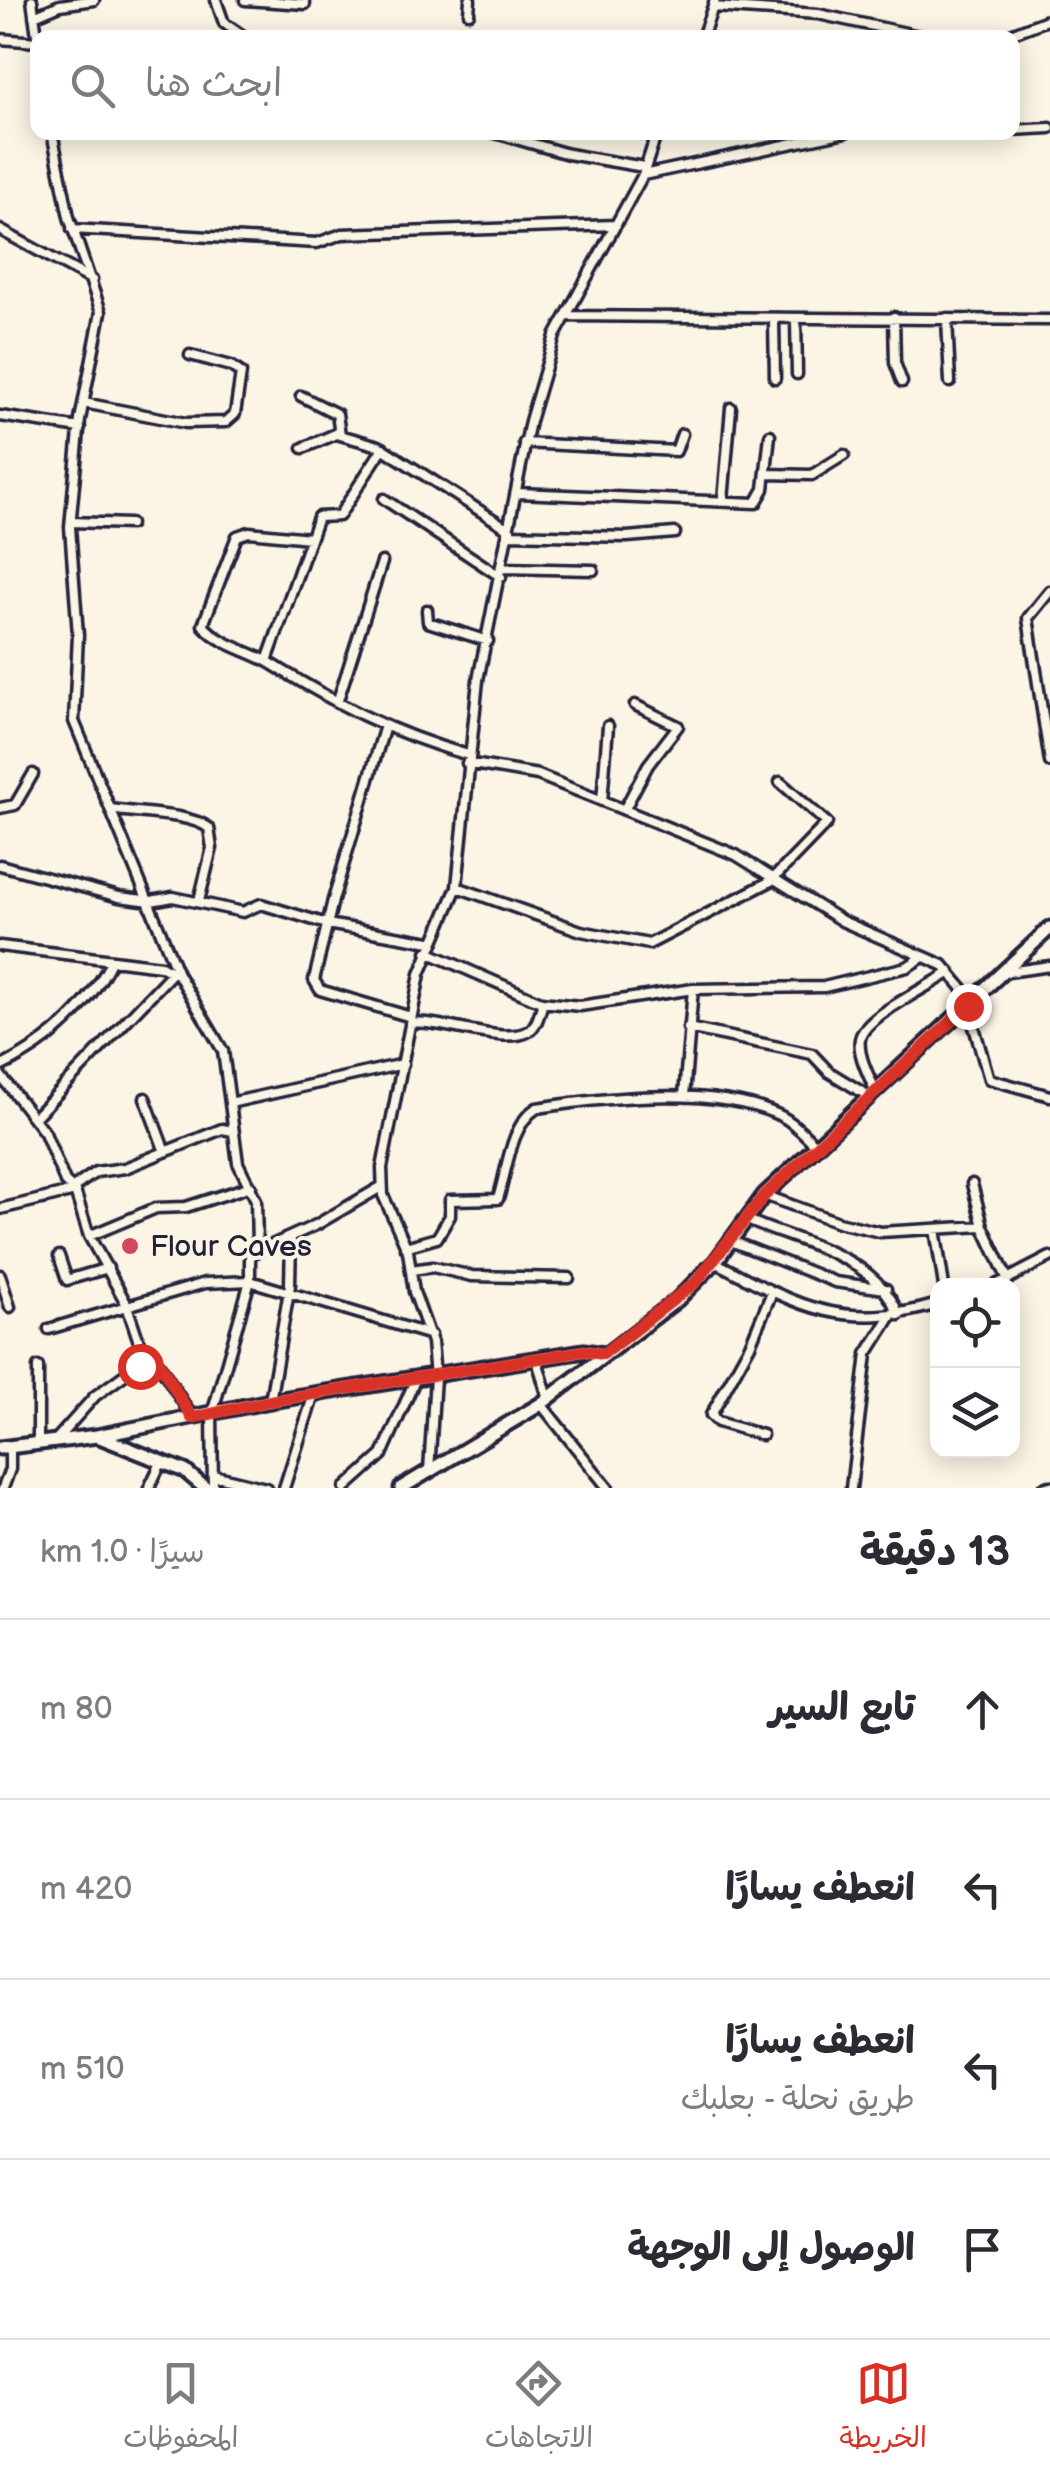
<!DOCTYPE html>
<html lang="ar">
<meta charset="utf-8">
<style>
:root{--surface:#fff;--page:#f7f7f7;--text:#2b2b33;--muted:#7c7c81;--line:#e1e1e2;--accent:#d93025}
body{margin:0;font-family:"Balsamiq Sans","Playpen Sans Arabic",sans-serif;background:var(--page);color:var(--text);direction:rtl}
.controls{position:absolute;right:30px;bottom:30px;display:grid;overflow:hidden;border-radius:20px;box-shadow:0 5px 25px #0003}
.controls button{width:90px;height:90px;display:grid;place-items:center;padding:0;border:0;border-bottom:2px solid var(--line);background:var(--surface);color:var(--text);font:50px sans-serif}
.stop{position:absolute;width:30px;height:30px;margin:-22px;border:8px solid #d93025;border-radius:50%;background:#fff}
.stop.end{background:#d93025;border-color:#fff;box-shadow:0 2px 10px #0008}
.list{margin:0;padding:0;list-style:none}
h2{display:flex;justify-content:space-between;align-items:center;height:130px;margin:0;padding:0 40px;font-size:42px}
h2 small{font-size:32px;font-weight:400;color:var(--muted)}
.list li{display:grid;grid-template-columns:65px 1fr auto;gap:30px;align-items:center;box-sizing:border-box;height:180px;padding:0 40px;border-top:2px solid var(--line)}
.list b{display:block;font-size:38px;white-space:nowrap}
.list p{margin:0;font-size:32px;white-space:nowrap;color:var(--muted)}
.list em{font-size:32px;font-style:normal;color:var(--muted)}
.icon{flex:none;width:55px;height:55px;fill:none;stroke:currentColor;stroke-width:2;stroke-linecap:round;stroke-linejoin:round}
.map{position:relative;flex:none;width:1050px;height:1488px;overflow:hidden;direction:ltr}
.search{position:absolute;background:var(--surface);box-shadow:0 5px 25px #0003;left:30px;right:30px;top:30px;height:110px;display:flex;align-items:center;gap:25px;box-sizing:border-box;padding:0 35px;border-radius:20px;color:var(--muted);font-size:38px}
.sheet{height:850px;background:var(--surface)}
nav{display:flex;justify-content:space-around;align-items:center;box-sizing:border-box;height:140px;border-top:2px solid var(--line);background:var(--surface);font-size:28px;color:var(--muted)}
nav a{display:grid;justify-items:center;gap:5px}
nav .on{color:var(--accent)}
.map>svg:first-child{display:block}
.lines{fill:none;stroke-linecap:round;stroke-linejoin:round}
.street-casing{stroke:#22223b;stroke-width:15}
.secondary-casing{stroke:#22223b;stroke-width:19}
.street{stroke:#fcf5e5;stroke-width:8}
.secondary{stroke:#fcf5e5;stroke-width:11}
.route{stroke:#d93025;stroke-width:12}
.poi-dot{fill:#d1495b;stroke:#fcf5e5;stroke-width:4}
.labels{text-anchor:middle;stroke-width:8;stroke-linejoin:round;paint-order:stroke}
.poi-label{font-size:30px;fill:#22223b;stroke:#fcf5e5;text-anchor:start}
</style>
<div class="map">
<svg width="1050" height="1488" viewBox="0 0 1050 1488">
<rect width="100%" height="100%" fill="#fcf5e5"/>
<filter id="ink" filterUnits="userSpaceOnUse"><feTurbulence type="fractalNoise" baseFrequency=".01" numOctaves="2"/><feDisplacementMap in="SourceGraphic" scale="20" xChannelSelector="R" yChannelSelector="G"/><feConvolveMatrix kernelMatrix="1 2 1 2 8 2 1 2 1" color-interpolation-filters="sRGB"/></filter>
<g filter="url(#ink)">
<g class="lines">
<g class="street-casing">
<path id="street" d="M32,0L38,43
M216,0L224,23L246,38
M245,0L305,4
M713,7L818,14L929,38
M469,13L470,0
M34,16L60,5L94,0
M702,38L715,0
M1000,38L1050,19
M0,39L37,42
M1012,130L1050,128
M52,132L69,217L101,312L80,420L70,527L78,635L74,721L178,974L223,1051L238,1163L256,1200L257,1247L250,1255V1281L212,1414L213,1488
M492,132L568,154L644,167
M906,132H974
M643,175L846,132
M72,229L317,243L342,234L616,225
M0,230L92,280
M567,316L1050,320
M894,317L895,363L902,382
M947,318L950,382
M796,319L797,374
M774,320L775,378
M301,396L337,414L340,435L379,446L510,530
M84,403L186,423L226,422L235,414L241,373L231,366L190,355
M0,416L80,428
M524,443L676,451L682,434
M303,448L338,433
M766,474L812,475L844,455
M518,493L756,503L764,489L770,435
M384,499L501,577
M723,501L731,408
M71,522L130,524
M509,534L627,537L675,533
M310,538L249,532L237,536L203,625C221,646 248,650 270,663C340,706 389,732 468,755
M503,568L593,570
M1050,591L1028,618L1050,762
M427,610L428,622L488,641
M267,661L318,517L339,516L383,448
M337,703L382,562
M384,729L333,900L314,980L320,990L411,1017
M467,763L538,775L736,855L842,921L943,965L973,1001
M602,801L608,726
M0,808L15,805L33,774
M111,809C139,814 189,813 209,828L212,848L199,901
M624,810L648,765L678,726L635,705
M0,865L119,897L151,901L173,897L243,912L261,904L327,924L430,942
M457,887L581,931L649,944L771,881L827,823L780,782
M0,946L161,966L173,973
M427,952L541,1002L580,1006L693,989L824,987L907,967L923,957
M1008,972L1050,966
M968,1006L989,1079L1050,1096
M410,1023C442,1019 504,1046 529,1031C538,1025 540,1011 543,1002
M688,1028L812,1054L829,1072L870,1097
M0,1067C47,1044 87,1009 111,962
M0,1075L45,1133L65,1182L75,1191L89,1236L126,1303L145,1360L95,1396L55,1441
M876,1093C871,1079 857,1056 860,1039C864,1016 931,986 950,972
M684,1096L693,989
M145,1098L165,1152
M230,1103L403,1064
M36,1116L172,973
M972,1184L983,1226L1008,1280
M73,1188L96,1172L125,1168L222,1129L233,1131
M764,1195L838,1222L880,1232L983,1226
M0,1209L75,1191
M745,1219C801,1244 874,1254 899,1315
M935,1229L944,1286
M89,1236L156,1208L186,1207L251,1186
M731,1241L835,1282L886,1289
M405,1247L437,1238L450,1216V1200L498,1199C507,1172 510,1124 537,1108C606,1097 716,1085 781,1116C795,1123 806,1136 817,1146
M254,1253L316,1225L381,1187
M59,1256L67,1280L108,1268
M715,1262C798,1306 843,1332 938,1304
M411,1270L433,1267L472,1276L569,1278
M0,1275L10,1307
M994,1286L1050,1257
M49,1329L205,1283L250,1281L431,1335
M537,1360L548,1398
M144,1363L159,1364L192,1417
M38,1367V1443
M270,1401L290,1285L291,1238
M541,1404L608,1488
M762,1435L718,1422L711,1415L750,1345L772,1292
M429,1471L435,1377L432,1342L414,1292L408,1251L383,1195L382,1168L420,974L457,887L478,680L530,421L555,336L643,175L657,132
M213,1475L266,1488
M3,1488L10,1469V1447
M149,1488L161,1463
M284,1488L314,1394
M345,1488L382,1455L416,1378
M851,1488L867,1354L891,1316
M1043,1488L1050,1486"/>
</g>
<g class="secondary-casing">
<path id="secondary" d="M97,1436L270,1401L584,1351L603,1354
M0,1448L97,1436L185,1471L205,1488
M401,1488L541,1404L677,1300L715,1262L764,1195L1050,928"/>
</g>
<use href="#street" class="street"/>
<use href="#secondary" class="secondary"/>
</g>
</g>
<g class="lines" filter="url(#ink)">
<path class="route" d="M140,1366L154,1360L160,1364L192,1418L270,1401L584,1351L603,1354L696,1282L764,1196L968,1006"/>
</g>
<circle class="poi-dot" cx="130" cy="1246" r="10"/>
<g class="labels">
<g class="poi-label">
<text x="150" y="1256">Flour Caves</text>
</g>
</g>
</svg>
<div class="controls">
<button><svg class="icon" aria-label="locate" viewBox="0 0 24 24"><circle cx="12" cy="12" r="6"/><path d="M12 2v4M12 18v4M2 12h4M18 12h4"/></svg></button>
<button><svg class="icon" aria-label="layers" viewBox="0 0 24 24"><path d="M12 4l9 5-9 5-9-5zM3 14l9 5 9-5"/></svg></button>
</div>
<div class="stop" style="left:140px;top:1366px"></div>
<div class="stop end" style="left:968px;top:1006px"></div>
<div class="search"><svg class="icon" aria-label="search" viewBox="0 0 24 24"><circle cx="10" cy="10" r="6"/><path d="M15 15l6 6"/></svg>ابحث هنا</div>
</div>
<section class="sheet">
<h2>13 دقيقة<small>سيرًا · 1.0 km</small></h2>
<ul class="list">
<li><svg class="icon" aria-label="ahead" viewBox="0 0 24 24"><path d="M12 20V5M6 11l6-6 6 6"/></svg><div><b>تابع السير</b></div><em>80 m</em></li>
<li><svg class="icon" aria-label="left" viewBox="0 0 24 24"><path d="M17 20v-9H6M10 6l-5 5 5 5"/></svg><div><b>انعطف يسارًا</b></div><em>420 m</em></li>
<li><svg class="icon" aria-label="left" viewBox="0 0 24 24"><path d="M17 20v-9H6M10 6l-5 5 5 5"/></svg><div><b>انعطف يسارًا</b><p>طريق نحلة - بعلبك</p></div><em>510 m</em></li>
<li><svg class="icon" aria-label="arrive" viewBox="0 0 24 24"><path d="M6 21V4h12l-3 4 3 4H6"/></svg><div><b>الوصول إلى الوجهة</b></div></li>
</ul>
</section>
<nav>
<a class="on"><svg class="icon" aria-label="map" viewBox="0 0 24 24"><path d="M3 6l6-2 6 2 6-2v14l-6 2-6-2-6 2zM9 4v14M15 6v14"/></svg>الخريطة</a>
<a><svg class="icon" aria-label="directions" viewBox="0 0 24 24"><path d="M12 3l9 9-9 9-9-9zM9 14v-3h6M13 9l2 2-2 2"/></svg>الاتجاهات</a>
<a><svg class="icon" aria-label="saved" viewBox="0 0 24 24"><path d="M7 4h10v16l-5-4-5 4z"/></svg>المحفوظات</a>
</nav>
